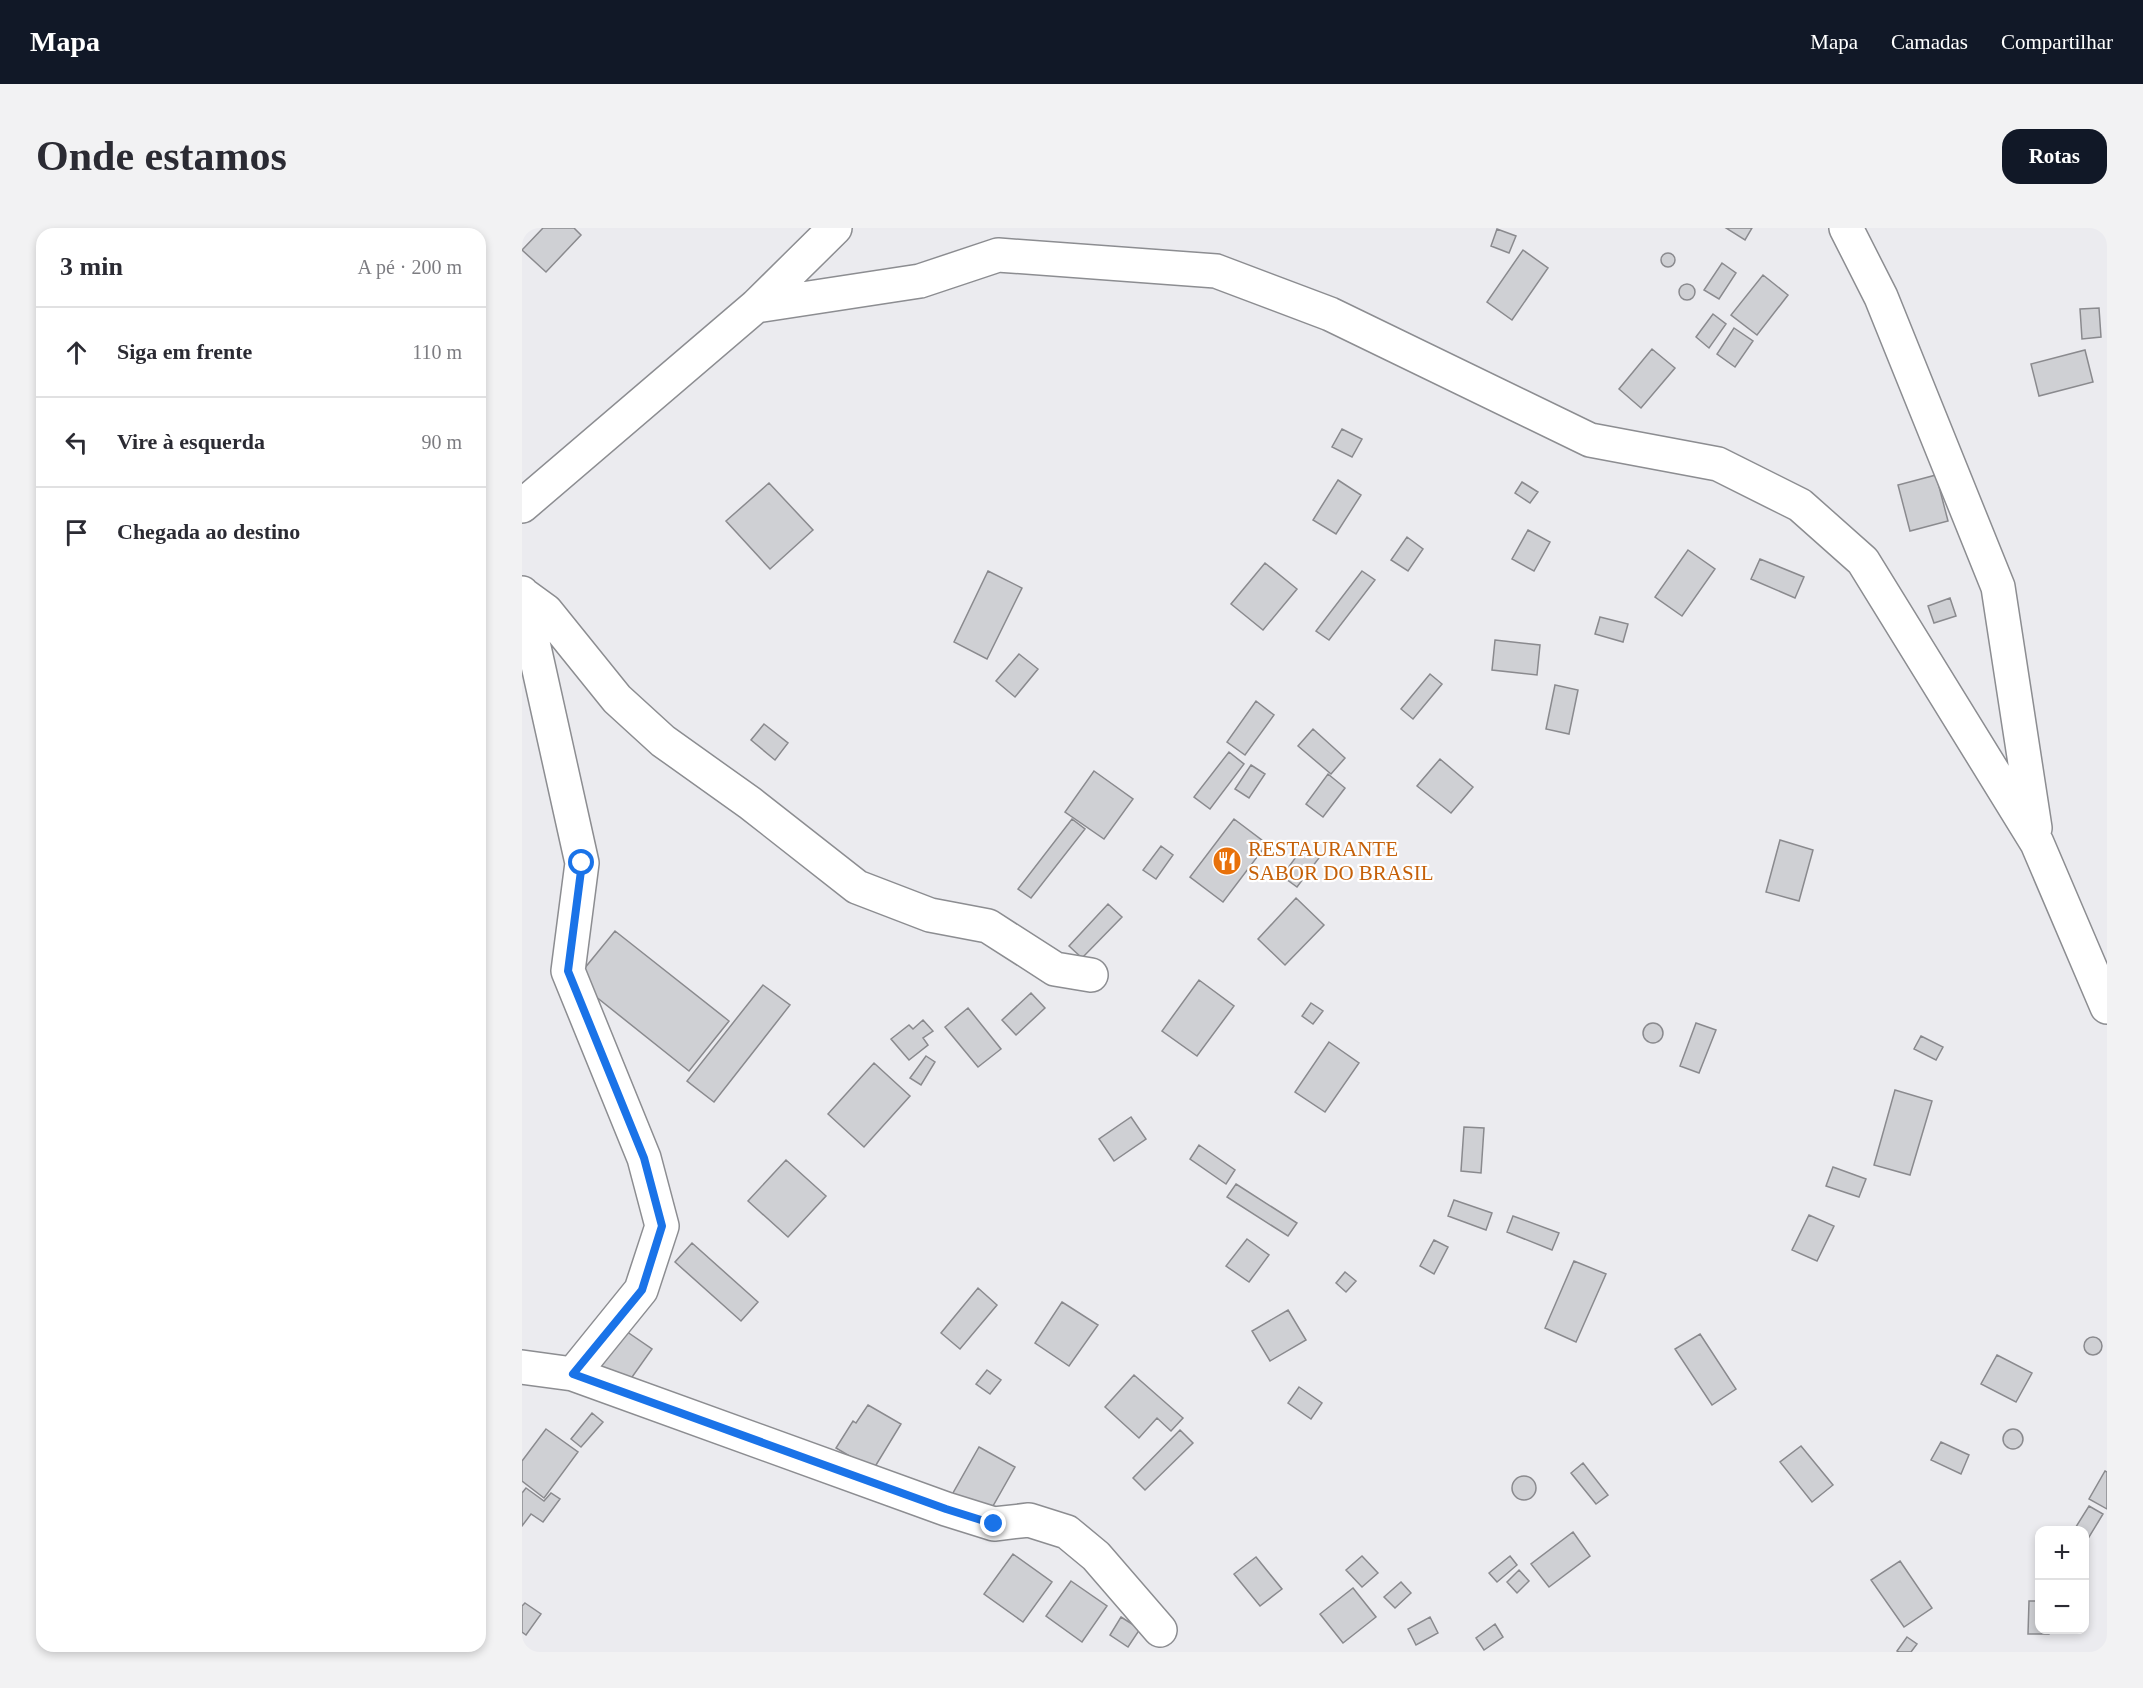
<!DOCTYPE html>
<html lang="pt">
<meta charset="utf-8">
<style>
:root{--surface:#fff;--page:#f2f2f3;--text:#2b2b33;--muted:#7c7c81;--line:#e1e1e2;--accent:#111827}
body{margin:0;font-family:"Times New Roman",serif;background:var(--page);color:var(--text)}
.controls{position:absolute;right:18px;bottom:18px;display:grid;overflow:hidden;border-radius:12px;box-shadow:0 3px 9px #0003}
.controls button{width:54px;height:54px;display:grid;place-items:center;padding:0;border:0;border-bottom:2px solid var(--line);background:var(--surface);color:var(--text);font:30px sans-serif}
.stop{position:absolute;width:18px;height:18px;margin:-14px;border:4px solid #1a73e8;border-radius:50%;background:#fff}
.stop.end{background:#1a73e8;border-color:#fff;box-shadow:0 2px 6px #0008}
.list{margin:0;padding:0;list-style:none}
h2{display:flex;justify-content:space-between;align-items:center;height:78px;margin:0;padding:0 24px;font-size:26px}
h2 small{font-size:20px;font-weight:400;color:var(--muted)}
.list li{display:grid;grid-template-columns:39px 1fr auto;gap:18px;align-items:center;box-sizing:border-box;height:90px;padding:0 24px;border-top:2px solid var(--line)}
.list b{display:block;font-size:22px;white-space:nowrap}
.list em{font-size:20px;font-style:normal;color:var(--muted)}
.icon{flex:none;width:33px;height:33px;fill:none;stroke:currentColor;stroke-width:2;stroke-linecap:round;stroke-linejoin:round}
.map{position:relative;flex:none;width:1585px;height:1424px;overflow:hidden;border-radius:18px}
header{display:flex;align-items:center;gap:36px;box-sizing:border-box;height:84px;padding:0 30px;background:var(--accent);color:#fff}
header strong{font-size:28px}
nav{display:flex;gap:33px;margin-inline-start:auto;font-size:21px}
.intro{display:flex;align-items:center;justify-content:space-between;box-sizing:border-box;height:144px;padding:0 36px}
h1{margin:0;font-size:42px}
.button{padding:15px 27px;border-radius:18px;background:var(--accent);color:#fff;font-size:21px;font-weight:700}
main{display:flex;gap:36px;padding:0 36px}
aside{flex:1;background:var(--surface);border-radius:18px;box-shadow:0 3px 9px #0003}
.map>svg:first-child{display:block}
.building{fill:#cfd0d4;stroke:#8a8a8e;stroke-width:1.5}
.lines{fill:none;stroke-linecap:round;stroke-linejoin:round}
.minor-casing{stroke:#8c8d91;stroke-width:36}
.minor{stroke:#fff;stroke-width:33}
.route{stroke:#1a73e8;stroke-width:8}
.labels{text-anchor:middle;stroke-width:4.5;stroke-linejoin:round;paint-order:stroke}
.food-label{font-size:21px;fill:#c56008;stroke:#fff;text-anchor:start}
</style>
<header>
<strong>Mapa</strong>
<nav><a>Mapa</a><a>Camadas</a><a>Compartilhar</a></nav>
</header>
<div class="intro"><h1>Onde estamos</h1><a class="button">Rotas</a></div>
<main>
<aside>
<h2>3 min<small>A pé · 200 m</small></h2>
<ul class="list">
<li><svg class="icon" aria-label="ahead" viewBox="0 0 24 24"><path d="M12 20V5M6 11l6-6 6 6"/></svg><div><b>Siga em frente</b></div><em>110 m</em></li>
<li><svg class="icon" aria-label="left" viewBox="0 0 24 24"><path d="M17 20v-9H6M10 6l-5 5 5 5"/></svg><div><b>Vire à esquerda</b></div><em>90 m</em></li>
<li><svg class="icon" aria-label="arrive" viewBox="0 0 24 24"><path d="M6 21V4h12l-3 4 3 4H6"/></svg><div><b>Chegada ao destino</b></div></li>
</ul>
</aside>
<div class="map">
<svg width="1585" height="1424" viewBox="0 0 1585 1424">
<rect width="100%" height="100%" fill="#ebebef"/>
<path class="building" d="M21,0H52L59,7L24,44L0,22Z
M1204,0H1230L1223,12Z
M975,1L994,8L987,25L969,18Z
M1001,22L1026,40L990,92L965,74Z
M1139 32a7 7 0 1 1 14 0a7 7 0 1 1-14 0Z
M1200,35L1214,45L1197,71L1182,62Z
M1241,47L1266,67L1235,107L1209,87Z
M1157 64a8 8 0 1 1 16 0a8 8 0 1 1-16 0Z
M1577,80L1579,109L1560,111L1558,81Z
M1191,86L1204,96L1187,120L1174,109Z
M1212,100L1231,113L1213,139L1195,126Z
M1130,121L1153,140L1119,180L1097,161Z
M1563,122L1571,154L1517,168L1509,136Z
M820,201L840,211L830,229L810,219Z
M1414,247L1426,293L1388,303L1376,257Z
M816,252L839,267L814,306L791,292Z
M1000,254L1016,264L1008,275L993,265Z
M247,255L291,302L248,341L204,293Z
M1006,302L1028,314L1012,343L990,331Z
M885,309L901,321L886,343L869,332Z
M1166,322L1193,341L1160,388L1133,369Z
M1238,331L1282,349L1273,370L1229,351Z
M743,335L775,361L741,402L709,376Z
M466,343L500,360L465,431L432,414Z
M840,343L853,352L807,412L794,403Z
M1428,370L1434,388L1412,395L1406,378Z
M1078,389L1106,396L1101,414L1073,406Z
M973,412L1018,417L1015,447L970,442Z
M497,426L516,441L493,469L474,453Z
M908,446L920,456L891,491L879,481Z
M1033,457L1056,462L1047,506L1024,501Z
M734,473L752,487L723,527L705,514Z
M242,496L266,515L253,532L229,512Z
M791,501L823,530L809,546L776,518Z
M707,524L722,536L688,581L672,569Z
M918,531L951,559L929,585L895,558Z
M729,537L743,546L727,570L713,561Z
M572,543L611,571L582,611L543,584Z
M806,546L823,560L801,589L784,576Z
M550,591L563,601L509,670L496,661Z
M712,591L745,616L701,674L668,649Z
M1258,612L1291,622L1277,673L1244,664Z
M639,618L651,627L634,651L621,642Z
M782,618L797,630L775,659L760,648Z
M774,670L802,697L763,737L736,711Z
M586,676L600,689L560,730L547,718Z
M93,703L207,793L167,843L53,752Z
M677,752L712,778L675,828L640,803Z
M241,757L268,777L192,874L165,853Z
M509,765L523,780L494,807L480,792Z
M789,775L801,783L791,796L780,788Z
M446,780L479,821L456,839L423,799Z
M401,792L411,803L401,810L406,817L387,832L369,811L387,797L391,801Z
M1174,795L1194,802L1177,845L1158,838Z
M1121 805a10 10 0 1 1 20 0a10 10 0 1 1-20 0Z
M1399,808L1421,819L1414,832L1392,821Z
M807,814L837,835L803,884L773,864Z
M404,828L413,834L399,857L388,850Z
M352,835L388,868L342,919L306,886Z
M1373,862L1410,873L1388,947L1352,937Z
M609,889L624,911L592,933L577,911Z
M942,899L962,900L959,945L939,943Z
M677,917L713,942L704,956L668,931Z
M264,932L304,968L266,1009L226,973Z
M1311,939L1344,951L1337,969L1304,958Z
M714,956L775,995L766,1008L705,969Z
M932,972L970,985L964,1002L926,988Z
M1287,987L1312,998L1295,1033L1270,1022Z
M991,988L1037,1005L1030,1022L985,1004Z
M725,1011L747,1027L727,1054L704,1038Z
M912,1012L926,1019L912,1046L898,1038Z
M170,1015L236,1074L219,1093L153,1034Z
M1052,1033L1084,1046L1054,1114L1023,1100Z
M823,1044L834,1053L824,1064L814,1055Z
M456,1060L475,1077L438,1121L419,1105Z
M540,1074L576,1097L547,1138L513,1115Z
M766,1082L784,1112L748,1133L730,1103Z
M98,1099L130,1121L103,1159L71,1138Z
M1178,1106L1214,1161L1190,1177L1153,1121Z
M1562 1118a9 9 0 1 1 18 0a9 9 0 1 1-18 0Z
M1475,1127L1510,1145L1494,1174L1459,1156Z
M465,1142L479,1152L468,1166L454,1156Z
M612,1147L661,1190L649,1203L635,1190L617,1210L583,1179Z
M777,1159L800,1175L789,1191L766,1175Z
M346,1177L379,1196L351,1242L314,1220L331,1193L334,1195Z
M70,1185L81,1194L59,1219L49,1211Z
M1481 1211a10 10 0 1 1 20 0a10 10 0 1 1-20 0Z
M24,1201L56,1224L22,1270L0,1253V1233Z
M658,1202L671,1215L623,1262L611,1250Z
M1419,1214L1447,1227L1439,1246L1409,1232Z
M1279,1218L1311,1257L1290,1274L1258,1234Z
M457,1219L493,1239L467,1285L431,1265Z
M1061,1235L1086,1267L1074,1276L1049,1245Z
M1583,1243L1585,1244V1281L1567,1271Z
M990 1260a12 12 0 1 1 24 0a12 12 0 1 1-24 0Z
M4,1260L22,1273L29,1265L38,1271L21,1294L9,1286L0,1298V1265Z
M1567,1278L1581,1286L1564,1314L1562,1302H1552Z
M1051,1304L1068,1328L1027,1359L1009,1336Z
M491,1326L530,1354L501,1394L462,1366Z
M840,1328L856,1345L840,1359L824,1342Z
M988,1328L995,1337L975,1354L967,1345Z
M734,1329L760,1361L738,1378L712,1346Z
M1378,1333L1410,1380L1382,1399L1349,1352Z
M997,1342L1007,1353L995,1365L985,1354Z
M549,1353L585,1378L560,1414L524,1388Z
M879,1354L889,1365L873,1380L862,1369Z
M831,1360L854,1389L821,1415L798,1386Z
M1507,1373H1518V1402H1528L1527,1406H1506Z
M3,1375L19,1386L4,1407L0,1404V1378Z
M599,1389L618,1401L606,1419L588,1407Z
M908,1389L916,1405L894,1417L886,1401Z
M973,1396L981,1409L962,1422L954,1410Z
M1385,1409L1395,1416L1389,1424H1377L1375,1423Z"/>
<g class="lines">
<g class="minor-casing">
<path id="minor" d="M1324,0L1359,69L1476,359L1513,600
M234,78L398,53L476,27L694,43L808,86L1068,212L1196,236L1278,277L1341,333L1515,615L1585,779
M0,278L234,78L313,0
M0,365L60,635L46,743L122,930L140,998L119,1062L51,1146
M2,367L24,383L95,471L141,513L228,575L335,659L408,687L466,698L533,741L569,747
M0,1139L51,1146L424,1281L472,1296L507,1292L545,1304L574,1328L638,1402"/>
</g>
<use href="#minor" class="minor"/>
</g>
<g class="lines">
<path class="route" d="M60,635L46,743L122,930L140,998L120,1062L51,1146L424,1281L472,1296"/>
</g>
<defs>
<g id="restaurant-disc" transform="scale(1.5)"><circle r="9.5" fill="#e8710a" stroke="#fff"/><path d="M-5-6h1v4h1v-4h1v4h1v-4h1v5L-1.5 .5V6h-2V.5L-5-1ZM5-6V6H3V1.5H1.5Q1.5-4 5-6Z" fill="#fff"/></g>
</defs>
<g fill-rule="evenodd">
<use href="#restaurant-disc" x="705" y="633"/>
</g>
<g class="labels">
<g class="food-label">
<text x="726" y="628">RESTAURANTE<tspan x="726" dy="24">SABOR DO BRASIL</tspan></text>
</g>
</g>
</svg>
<div class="controls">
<button>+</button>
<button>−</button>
</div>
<div class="stop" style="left:60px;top:635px"></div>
<div class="stop end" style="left:472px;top:1296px"></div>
</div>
</main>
